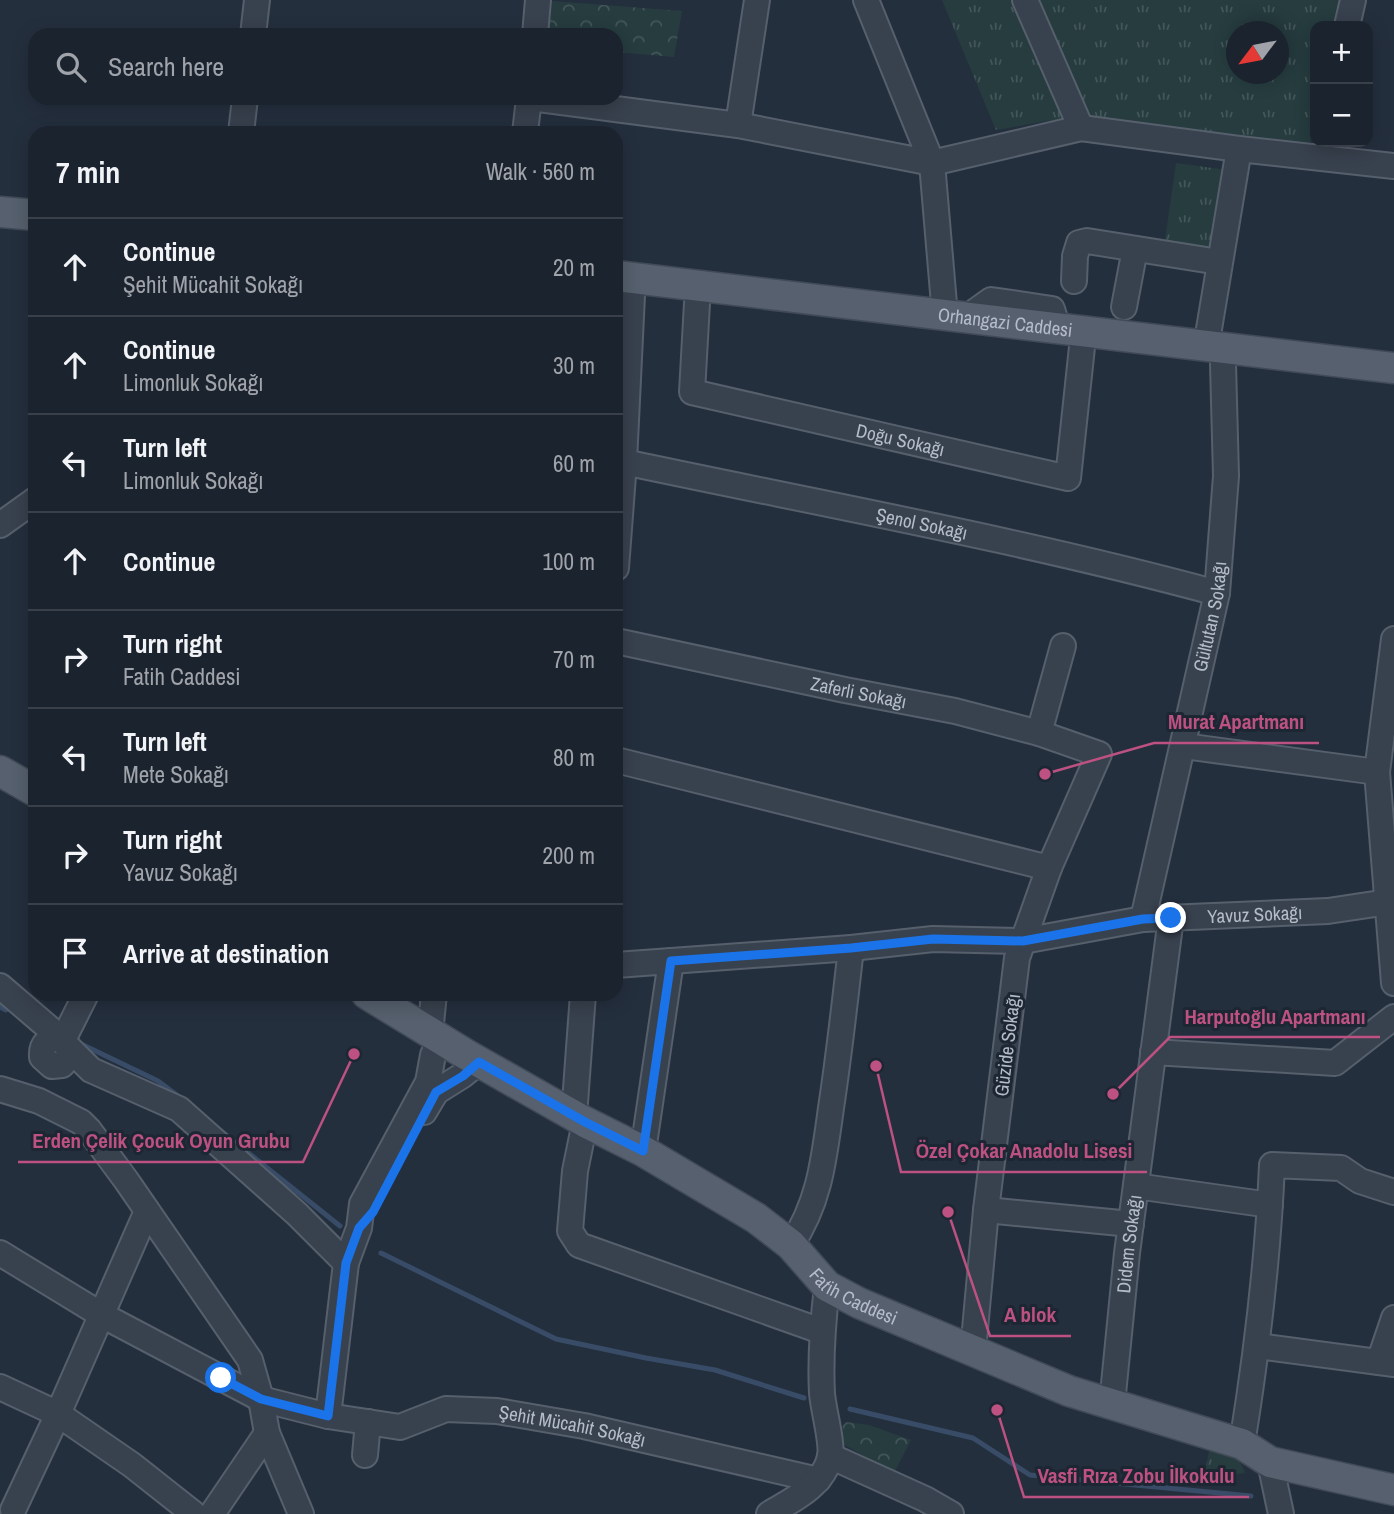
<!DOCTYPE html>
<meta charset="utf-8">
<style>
:root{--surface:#1b232e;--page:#242b36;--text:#f1f3f6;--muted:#a0a4aa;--line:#39404a}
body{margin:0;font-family:"Archivo Narrow",sans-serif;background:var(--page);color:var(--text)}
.controls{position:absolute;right:21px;top:21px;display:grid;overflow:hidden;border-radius:14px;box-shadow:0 4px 18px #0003}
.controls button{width:63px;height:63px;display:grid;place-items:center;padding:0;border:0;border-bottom:2px solid var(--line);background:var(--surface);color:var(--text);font:35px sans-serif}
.compass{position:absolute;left:1226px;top:21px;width:63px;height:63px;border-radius:50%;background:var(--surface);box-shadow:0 4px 18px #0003;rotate:238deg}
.stop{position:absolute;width:21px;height:21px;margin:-16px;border:5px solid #1a73e8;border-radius:50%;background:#fff}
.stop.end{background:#1a73e8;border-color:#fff;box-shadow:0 2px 7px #0008}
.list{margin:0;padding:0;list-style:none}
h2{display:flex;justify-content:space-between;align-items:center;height:91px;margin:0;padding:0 28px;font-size:30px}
h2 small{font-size:23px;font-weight:400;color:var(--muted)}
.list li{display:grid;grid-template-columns:46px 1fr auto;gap:21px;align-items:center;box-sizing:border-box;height:98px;padding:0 28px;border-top:2px solid var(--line)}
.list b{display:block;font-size:26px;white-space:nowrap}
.list p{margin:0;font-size:23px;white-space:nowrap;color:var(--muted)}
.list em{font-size:23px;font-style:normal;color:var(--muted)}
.icon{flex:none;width:38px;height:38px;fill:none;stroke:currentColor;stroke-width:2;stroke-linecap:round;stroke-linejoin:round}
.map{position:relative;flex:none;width:1394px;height:1514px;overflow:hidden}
.search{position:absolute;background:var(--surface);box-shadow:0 4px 18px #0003;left:28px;top:28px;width:595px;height:77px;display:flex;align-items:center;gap:18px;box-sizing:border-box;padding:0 24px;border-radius:21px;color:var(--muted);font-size:26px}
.panel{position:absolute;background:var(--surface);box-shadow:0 4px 18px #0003;left:28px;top:126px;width:595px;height:875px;border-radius:21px}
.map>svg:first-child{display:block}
.grass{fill:url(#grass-tufts);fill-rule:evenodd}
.park{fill:url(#park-crowns)}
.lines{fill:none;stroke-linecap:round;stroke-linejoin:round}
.stream{stroke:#394c67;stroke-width:5}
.minor-casing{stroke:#565f6c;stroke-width:28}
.major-casing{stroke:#414a57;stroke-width:33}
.minor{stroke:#38414e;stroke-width:24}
.major{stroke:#56606e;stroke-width:30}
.route{stroke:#1a73e8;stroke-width:9}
.labels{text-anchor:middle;stroke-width:6;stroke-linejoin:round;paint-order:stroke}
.street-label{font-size:19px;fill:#b4bcc9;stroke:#1d2633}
.leader{fill:none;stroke:#bd5182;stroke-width:2.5}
.callout-dot{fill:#bd5182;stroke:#1d2633;stroke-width:2.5}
.callout-label{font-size:21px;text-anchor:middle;font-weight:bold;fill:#bd5182;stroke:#1d2633;stroke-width:6;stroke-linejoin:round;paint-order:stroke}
</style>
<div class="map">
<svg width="1394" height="1514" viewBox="0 0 1394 1514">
<defs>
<pattern id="grass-tufts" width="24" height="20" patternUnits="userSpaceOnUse" patternTransform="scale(1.75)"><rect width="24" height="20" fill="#263c3f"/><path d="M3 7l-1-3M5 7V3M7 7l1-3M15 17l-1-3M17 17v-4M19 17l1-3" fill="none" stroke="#435659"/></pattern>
<pattern id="park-crowns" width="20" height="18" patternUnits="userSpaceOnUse" patternTransform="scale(1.75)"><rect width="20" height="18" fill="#263c3f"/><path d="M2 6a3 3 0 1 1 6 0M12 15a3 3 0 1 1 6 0" fill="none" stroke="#435659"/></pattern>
</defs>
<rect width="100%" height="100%" fill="#242f3e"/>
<path class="grass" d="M942,0H1018L1070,117L996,130Z
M1032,0H1340L1335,26H1315V121L1310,144L1086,120ZM1236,32H1278V74H1236Z
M1176,163L1227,170L1215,255L1164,247Z
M1210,1446C1226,1452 1240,1456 1245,1473L1220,1475L1205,1471Z"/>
<path class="park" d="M552,1L682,11L674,57L616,52V35H548Z
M846,1422L869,1425L911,1440L894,1473L843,1444L839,1439L840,1429Z"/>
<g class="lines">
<path class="stream" d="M0,1007L6,1010
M79,1043L158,1081L178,1096
M221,1131L340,1226
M381,1253L556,1339L646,1358L715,1370L804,1398
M850,1409L973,1438L1030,1475L1251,1496"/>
<g class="minor-casing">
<g id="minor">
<path d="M866,0L932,163L945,316"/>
<path d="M1025,0L1081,128"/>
<path d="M1347,26L1353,0"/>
<path d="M253,35L257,0"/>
<path d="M535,35L538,0"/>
<path d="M531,98L738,125L932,163L1081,128L1239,149L1394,166"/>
<path d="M738,125L757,0"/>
<path d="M241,133L245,98"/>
<path d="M525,133L529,98"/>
<path d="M1074,281L1075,256L1079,243L1087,241L1219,262"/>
<path id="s1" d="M697,303L692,392L1068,478L1082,347"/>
<path d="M1124,307L1135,249"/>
<path d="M966,318L991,300L1052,309L1058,329"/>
<path d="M1206,347L1239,149"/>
<path id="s2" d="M624,462C822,504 1022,540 1217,593"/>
<path d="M0,525L35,500"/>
<path d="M616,568L624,462L632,295"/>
<path d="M1394,639L1377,772L1394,983"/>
<path id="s3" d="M616,641L845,690L955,711L1039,733L1099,754L1049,868L1017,958L986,1210L973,1351"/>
<path d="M1039,733L1063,646"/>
<path d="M1184,746L1377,772"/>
<path d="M616,760L1049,868"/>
<path id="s4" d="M1143,919L1217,593L1226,476L1223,364"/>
<path id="s5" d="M616,965L851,948L933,939L1023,941L1143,919L1328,911L1394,901"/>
<path d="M0,986L63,1040L86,994"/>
<path d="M430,1033L434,994"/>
<path d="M1153,1052L1335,1063L1394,1017"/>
<path d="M0,1089L39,1101L81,1122L89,1130L126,1180L250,1360L261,1399L267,1433L301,1514"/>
<path d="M424,1112L436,1092L463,1075L479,1062"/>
<path d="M574,1116L583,994"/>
<path d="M585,1122L575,1171L570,1231L579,1245L821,1331"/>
<path d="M643,1151L671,961"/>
<path d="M1136,1186L1270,1205"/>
<path d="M986,1210L1131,1224"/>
<path d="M791,1245C820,1202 824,1158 831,1108C839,1055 845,1002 851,948"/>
<path d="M0,1253L100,1314L261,1399L328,1416L346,1263L297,1214L179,1109L91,1070L61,1040C49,1036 41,1044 42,1057L52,1066L62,1065L69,1057L68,1047"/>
<path d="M346,1263L359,1228L362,1204L428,1082L433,1055L440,1039"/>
<path d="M1257,1346L1394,1364"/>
<path d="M1379,1362L1394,1318"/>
<path d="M0,1387L58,1414L132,1465L194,1514"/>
<path id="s6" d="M1112,1404L1127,1253L1171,918"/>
<path id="s7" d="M328,1416L400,1427L446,1409L497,1411L584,1426L818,1480"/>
<path d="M1242,1444C1257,1351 1268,1259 1272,1165L1341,1168L1360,1181L1394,1192"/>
<path d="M365,1455L368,1422"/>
<path d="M830,1456L925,1499L951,1514"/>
<path d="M1270,1462L1281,1514"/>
<path d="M13,1510L58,1414L147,1211"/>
<path d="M212,1514L267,1433"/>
<path d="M769,1514C792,1500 823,1486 830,1457C833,1443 823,1409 822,1393C820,1357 823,1321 827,1286"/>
</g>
</g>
<g class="major-casing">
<g id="major">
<path d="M0,212L35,215"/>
<path id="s8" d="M616,276L1394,368"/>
<path d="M0,771L35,791"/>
<path id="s9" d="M367,994L467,1055L585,1122L643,1151L756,1218L791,1245L827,1286L859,1303L1069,1391L1242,1444L1270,1462L1394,1490"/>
</g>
</g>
<use href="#minor" class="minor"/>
<use href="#major" class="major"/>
</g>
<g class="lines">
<path class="route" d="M221,1378L261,1399L328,1416L346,1263L359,1228L373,1212L436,1092L463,1076L479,1062L585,1122L643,1151L671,961L851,948L933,939L1023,941L1143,919L1171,918"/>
</g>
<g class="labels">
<g class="street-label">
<text dy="7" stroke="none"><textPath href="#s8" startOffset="392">Orhangazi Caddesi</textPath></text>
<text dy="7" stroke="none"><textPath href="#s1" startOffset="303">Doğu Sokağı</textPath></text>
<text dy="7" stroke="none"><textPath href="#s2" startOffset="304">Şenol Sokağı</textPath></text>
<text dy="7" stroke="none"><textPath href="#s4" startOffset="310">Gültutan Sokağı</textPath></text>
<text dy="7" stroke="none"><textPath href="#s3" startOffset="248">Zaferli Sokağı</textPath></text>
<text dy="7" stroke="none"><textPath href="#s5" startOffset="642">Yavuz Sokağı</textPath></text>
<text transform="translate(1007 1045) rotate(-83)" y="7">Güzide Sokağı</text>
<text dy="7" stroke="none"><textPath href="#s6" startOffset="161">Didem Sokağı</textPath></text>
<text dy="7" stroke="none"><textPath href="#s9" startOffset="576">Fatih Caddesi</textPath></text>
<text dy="7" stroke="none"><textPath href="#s7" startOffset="250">Şehit Mücahit Sokağı</textPath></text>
</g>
</g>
<path class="leader" d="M1045 774L1154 743H1319M1113 1094L1170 1037H1380M354 1054L303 1162H18M876 1066L901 1172H1147M948 1212L990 1336H1071M997 1410L1024 1497H1249"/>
<g class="callout-dot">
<circle cx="1045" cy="774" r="7"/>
<circle cx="1113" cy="1094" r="7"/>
<circle cx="354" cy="1054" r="7"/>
<circle cx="876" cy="1066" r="7"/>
<circle cx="948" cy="1212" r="7"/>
<circle cx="997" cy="1410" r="7"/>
</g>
<g class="callout-label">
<text x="1236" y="729">Murat Apartmanı</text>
<text x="1275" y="1024">Harputoğlu Apartmanı</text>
<text x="161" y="1148">Erden Çelik Çocuk Oyun Grubu</text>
<text x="1024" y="1158">Özel Çokar Anadolu Lisesi</text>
<text x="1030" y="1322">A blok</text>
<text x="1136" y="1483">Vasfi Rıza Zobu İlkokulu</text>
</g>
</svg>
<div class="controls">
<button>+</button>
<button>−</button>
</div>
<svg class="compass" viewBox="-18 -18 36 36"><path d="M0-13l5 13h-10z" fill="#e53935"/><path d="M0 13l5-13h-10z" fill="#a0a4aa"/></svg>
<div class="stop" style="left:221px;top:1378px"></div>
<div class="stop end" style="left:1171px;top:918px"></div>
<div class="search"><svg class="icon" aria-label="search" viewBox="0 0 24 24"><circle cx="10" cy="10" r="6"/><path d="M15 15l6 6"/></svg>Search here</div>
<section class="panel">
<h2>7 min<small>Walk · 560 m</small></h2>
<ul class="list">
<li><svg class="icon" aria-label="ahead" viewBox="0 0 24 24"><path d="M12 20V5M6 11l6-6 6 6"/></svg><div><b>Continue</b><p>Şehit Mücahit Sokağı</p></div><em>20 m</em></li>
<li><svg class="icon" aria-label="ahead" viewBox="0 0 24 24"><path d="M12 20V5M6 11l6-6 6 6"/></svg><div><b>Continue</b><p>Limonluk Sokağı</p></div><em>30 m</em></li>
<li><svg class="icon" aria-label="left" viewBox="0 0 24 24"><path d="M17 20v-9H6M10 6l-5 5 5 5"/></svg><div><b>Turn left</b><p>Limonluk Sokağı</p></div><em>60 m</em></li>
<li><svg class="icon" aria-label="ahead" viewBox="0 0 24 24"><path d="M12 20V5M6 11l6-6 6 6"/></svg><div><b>Continue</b></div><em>100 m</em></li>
<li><svg class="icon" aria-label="right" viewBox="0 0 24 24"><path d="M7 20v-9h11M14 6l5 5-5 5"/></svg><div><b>Turn right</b><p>Fatih Caddesi</p></div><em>70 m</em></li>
<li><svg class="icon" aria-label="left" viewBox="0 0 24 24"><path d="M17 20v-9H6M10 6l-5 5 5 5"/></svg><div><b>Turn left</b><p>Mete Sokağı</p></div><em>80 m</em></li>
<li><svg class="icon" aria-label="right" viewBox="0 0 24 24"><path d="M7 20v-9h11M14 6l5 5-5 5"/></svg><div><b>Turn right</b><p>Yavuz Sokağı</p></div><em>200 m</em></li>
<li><svg class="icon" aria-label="arrive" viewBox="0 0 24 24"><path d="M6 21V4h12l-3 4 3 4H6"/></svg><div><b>Arrive at destination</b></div></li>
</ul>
</section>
</div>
